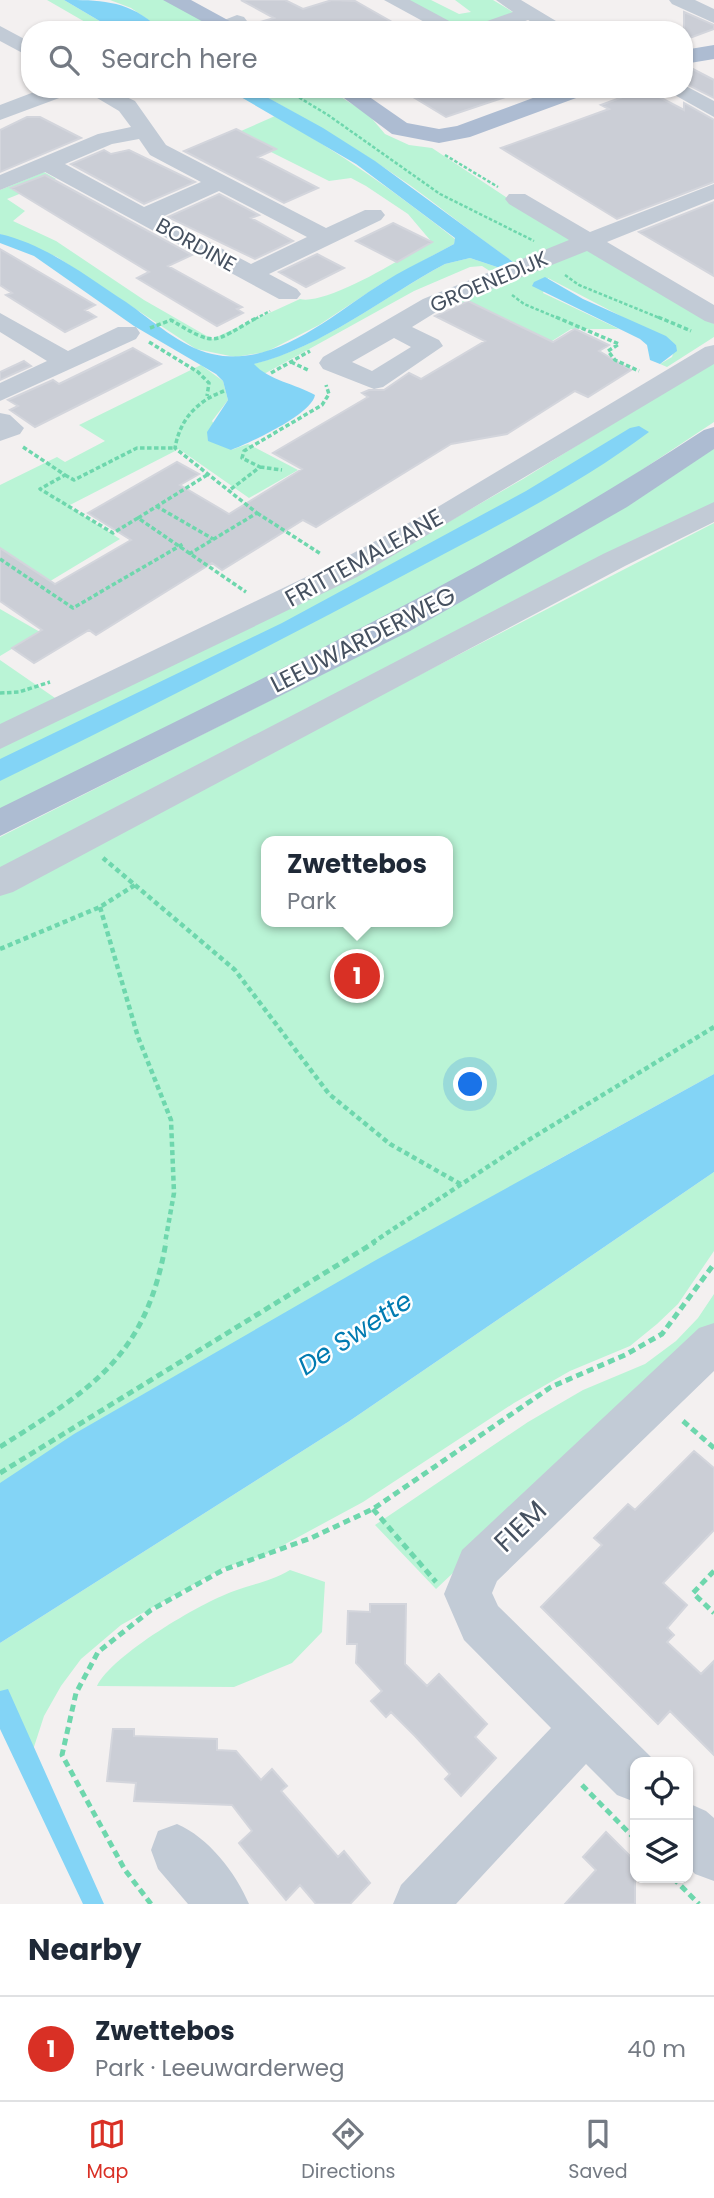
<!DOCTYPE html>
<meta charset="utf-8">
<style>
:root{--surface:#fff;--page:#f2f2f3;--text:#1f2937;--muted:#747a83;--line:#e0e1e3;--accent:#d93025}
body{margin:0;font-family:Poppins,sans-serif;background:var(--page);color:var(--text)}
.controls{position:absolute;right:21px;bottom:21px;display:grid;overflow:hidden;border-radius:14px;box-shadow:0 2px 5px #0004}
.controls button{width:63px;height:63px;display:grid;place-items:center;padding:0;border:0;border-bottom:2px solid var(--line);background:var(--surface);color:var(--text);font:35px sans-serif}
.you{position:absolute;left:471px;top:1085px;width:24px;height:24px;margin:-18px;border:5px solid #fff;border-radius:50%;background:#1a73e8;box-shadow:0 0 0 10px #1a73e833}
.badge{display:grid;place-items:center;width:46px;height:46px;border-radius:50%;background:var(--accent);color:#fff;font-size:23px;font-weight:700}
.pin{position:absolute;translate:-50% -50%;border:4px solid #fff;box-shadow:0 2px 7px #0006}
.popup{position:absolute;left:261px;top:836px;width:192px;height:91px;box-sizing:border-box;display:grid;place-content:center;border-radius:14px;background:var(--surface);filter:drop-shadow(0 2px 5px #0005);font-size:23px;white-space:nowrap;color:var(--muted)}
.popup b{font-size:26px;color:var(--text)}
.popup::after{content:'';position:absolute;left:50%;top:100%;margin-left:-14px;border:14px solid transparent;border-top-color:var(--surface)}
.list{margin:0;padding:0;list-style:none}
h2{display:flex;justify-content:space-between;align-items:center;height:91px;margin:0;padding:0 28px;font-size:30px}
h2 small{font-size:23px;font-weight:400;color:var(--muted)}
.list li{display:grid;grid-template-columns:46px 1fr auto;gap:21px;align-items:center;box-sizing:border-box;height:105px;padding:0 28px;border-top:2px solid var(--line)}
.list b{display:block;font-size:26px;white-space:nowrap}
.list p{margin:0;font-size:23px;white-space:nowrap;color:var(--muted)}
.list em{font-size:23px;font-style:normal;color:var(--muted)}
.icon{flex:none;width:38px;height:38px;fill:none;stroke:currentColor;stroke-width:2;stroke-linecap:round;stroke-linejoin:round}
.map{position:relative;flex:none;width:714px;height:1904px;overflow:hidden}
.search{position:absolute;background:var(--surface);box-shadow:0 2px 5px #0004;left:21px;right:21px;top:21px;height:77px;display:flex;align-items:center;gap:18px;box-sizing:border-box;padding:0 24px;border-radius:28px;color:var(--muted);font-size:26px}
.sheet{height:196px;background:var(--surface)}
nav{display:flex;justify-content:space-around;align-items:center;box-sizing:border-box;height:98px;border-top:2px solid var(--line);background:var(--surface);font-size:19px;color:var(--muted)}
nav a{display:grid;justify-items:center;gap:4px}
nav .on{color:var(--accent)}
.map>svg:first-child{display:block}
.green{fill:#baf4d6;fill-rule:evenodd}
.water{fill:#83d4f6}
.building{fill:#cbced6;stroke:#d3d5dc;stroke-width:2}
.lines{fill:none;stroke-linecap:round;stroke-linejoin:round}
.path-far3{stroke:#6ed7ad;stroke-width:2.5;stroke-dasharray:3.5 2;stroke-linecap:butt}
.path-far2{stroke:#6ed7ad;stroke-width:3.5;stroke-dasharray:4.5 2.5;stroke-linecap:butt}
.path-far1{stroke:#6ed7ad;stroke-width:4.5;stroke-dasharray:5 3.5;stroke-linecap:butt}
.path{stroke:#6ed7ad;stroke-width:5;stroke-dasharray:7 4.5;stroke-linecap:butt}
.minor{fill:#c2cbd6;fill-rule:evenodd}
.major{fill:#adbcd2;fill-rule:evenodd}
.labels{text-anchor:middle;stroke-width:5;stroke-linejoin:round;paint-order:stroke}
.far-street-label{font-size:21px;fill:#465160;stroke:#fff}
.street-label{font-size:24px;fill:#465160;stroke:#fff}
.water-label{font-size:26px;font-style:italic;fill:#017bb1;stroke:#fff}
.near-street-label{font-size:28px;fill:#465160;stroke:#fff}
</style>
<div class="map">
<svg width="714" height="1904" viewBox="0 0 714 1904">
<rect width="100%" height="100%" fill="#f3f0f0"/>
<path class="green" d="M47,0H64L115,30H99Z
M110,0H166L207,23L199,30H151L153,23L131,8Z
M396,0H431L459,14L471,12L455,0H493L516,14L463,30Z
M252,89H328L368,114L385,134L409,145L432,148L571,240L516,264C486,243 458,221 430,200C374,158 313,123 252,89Z
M275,116C339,152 397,193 455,239L454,244L384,282L319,325L266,352L235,357L196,349L57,257L0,234V190L44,172L56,179L7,199L25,211L13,221L56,241L144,300L212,339L300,299C325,306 407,257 430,240L408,214L366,186L351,178L329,181L239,136L241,131Z
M584,248L714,324V337L667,367L660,364L672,357L676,345L548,278L543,293L619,329H571L544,346L455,303Z
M470,258L503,269L493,273L482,266L470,267L414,291L264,374L253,364C323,347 383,297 445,264Z
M714,360V422L595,501L384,619L0,811V747L415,541L523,479Z
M201,365L223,381L228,400L212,421L231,450L248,444L298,470L249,498L179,449L68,506L120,539L47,583L0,551V485L57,457L65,462L105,441L79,425Z
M714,447V506L0,876V837L403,633Z
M714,523V1074L541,1169L0,1509V891ZM266,841H448V922H266Z
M0,609L40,632L0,656Z
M0,660L58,700L0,726Z
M714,1172V1251L678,1304L657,1324L630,1346L570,1371L514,1403L363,1502L265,1555L223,1568L121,1625L81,1659L61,1686L44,1716L32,1753L0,1719V1643L348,1422Z
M714,1294V1327L436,1589L375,1525L528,1422L583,1390L645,1364L676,1341L698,1318Z
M290,1570L325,1582L322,1632L292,1663L234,1687L97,1686C112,1655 200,1603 234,1591C253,1584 272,1581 290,1570Z"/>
<path class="water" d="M64,0C98,0 125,0 153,23L151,30H115Z
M227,89H252L323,128L375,161L516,264L503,269L470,258L445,264C383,297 323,347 254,364C268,380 296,384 315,395C312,414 250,443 231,450L208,441L207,432L228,400L223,381L216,374L134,326L34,256L0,243V234C47,245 86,276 126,302C152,320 181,347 212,354C275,369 334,313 384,282C406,268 431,257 454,244L455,238L356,164Z
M545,277L583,299L666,336L676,345L677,351L660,364L650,360L647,345L640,339L532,286L534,282Z
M639,426L649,432C576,487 487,531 406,574C272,645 137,714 0,781V759L282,623L526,491L630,428Z
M714,1074V1172L348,1422L0,1643V1483L74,1434L376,1260Z
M8,1689L104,1904H83L0,1729V1691Z"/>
<path class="building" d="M241,0H285L303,9L332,0L355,1L406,30H254L253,24L274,18Z
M684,12L714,25V29L684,40Z
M687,66L714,80V98L684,83V67Z
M400,89H517V93L446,117Z
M644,89L684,110V103L714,120V182L617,219L501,148L609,109L601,105Z
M27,117H40L81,138L0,172V130Z
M236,129L276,149L258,157L318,188L284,203L184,151Z
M104,150L111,154L129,150L195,182L144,204L71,164Z
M45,175L192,255L168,266L242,307L237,309L243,313L217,326L137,278L149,272L11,188Z
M219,194L259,215L251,218L293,241L255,259L168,217Z
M714,202V276L639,232Z
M393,223L432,242L397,262L356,241Z
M0,249L95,305L85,310L96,317L65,332L6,295L12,293L0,285Z
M317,254L344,268L306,287L279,272Z
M468,301L553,342L575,329L609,345L599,351L631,370L588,397L575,391L507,434L451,444L316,527L303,520L222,570L212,563L96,635L89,630L34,663L12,648L42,630L0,601V548L55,584L131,540L88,513L177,462L199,474L180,485L229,514L302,469L273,453L368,397L362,393L369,390H384L409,373L421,379L485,341L435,316Z
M133,348L161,364L35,427L10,410L18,406L8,400L53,380L59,384Z
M24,361L31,366L0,380V372Z
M694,1451L714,1468V1530L663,1583L687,1605L667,1628L674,1635L667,1642L701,1674L714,1661V1755L670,1711L658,1724L541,1607L602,1545L594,1538L628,1504L635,1510Z
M370,1604H406L405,1664L427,1686L439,1674L487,1724L475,1737L496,1758L461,1796L445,1779L450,1774L415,1736L391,1712L386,1717L371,1701L382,1691L356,1663L357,1644H347L348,1611L370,1612Z
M113,1729H134V1736L217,1739V1750L236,1751L261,1780L272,1769L287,1786L281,1791L338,1857L344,1851L370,1883L350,1904H316L300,1885L286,1900L239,1843L252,1831L232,1805L134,1801L136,1783L107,1781Z
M606,1832L635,1861V1904H565L596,1870L583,1857Z"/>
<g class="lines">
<path class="path-far3" d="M259,22L273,30
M285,89L328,115L440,194L534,241
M445,155L498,187
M565,275L579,285L662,319
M512,295L524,304L560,319
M255,319L270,311"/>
<path class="path-far2" d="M556,317L619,344L608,351L615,360L639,371
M658,317L691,331
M150,328L171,320C218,348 211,343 258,317
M149,342L198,372L209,383L207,396
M291,362L308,370
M271,373L310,351
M23,447L65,475L40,489L113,533L138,518L246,592
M260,467L282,470
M65,475L74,480L137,448H175
M231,489L260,467L242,458L244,451L322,405L329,394L326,385
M156,506L213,539
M257,513L321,554
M138,518L207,475
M189,554L257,513L175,448C180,419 197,401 224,391
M0,559L73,608L183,544
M0,693L19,692L50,682"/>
<path class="path-far1" d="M135,885L235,970L329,1094L390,1144L462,1185
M100,907L138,1037L171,1120L174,1193L165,1243
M0,949L100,907L135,885L103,858
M372,1243L527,1141L714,1027"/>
<path class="path" d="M683,1421L714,1448
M0,1447C92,1388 146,1358 166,1242
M0,1473L375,1242
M373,1509L436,1582
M714,1571L693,1593L714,1613
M582,1785L635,1839
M673,1878L699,1904
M151,1904L125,1870L62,1755L76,1693L98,1652L151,1610L223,1570L311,1538L373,1509L551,1387L625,1355L662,1334L714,1264"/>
<path class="minor" d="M384,0H410L466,30H439Z
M496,0H521L571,30H545L528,20L501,30H470L473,26L513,12Z
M669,0H695L714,9V23L672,4Z
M237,15L244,17L247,21C237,33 220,30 206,30L209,26Z
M0,26L30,42V57L0,41Z
M684,85L714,101V117L664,89H684Z
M42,89H73L70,94L0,120V105Z
M82,89H110L135,101L166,145L326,228L365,210H381L385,215L381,220L269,274L297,289L301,294L297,299H279L45,172L0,190V175L98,134L131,127L119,111ZM139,139L150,155L201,182L144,207L65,164L112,144ZM219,191L307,237L251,264L162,217Z
M714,184V199L607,242L714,305V324L705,321L587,251L441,309L412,327L439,340L443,346L383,387L374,389L323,369L319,363L323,357L423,299L569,240L509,204L505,199L509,194H525L590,232ZM394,338L411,347L372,371L352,362Z
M0,313L68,351L118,327H136L140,333L136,339L0,401V383L47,361L0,332Z
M714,345V364L357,577L0,749V724L335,563L436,508L705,347Z
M0,413L10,415L24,428L20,434L0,441Z
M714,502V522L625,566L13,892L0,896V867L603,554Z
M714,1323V1371L497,1581L492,1593L498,1606L653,1759L654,1762H635V1802L617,1795L586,1764L456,1904H393L401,1885L551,1728L464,1640L444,1594L462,1550L699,1328Z
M688,1803L706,1811L714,1818V1881L695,1874L688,1866Z
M177,1824C208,1837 236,1873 249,1904H188L158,1869L151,1850L158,1831Z"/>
<path class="major" d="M163,0H191L246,30H218Z
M714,45V59L684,64V50Z
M332,89H358L407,123L439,129L457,126L557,89H590L587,94L470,137L439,143L392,134Z
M714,427V449L627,507L410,631L0,836V808C239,690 480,577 704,430Z"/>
</g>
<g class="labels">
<g class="far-street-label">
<text transform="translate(196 245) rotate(29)" y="7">BORDINE</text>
<text transform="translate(489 282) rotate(-23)" y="7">GROENEDIJK</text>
</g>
<g class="street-label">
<text transform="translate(364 558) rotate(-29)" y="8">FRITTEMALEANE</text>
<text transform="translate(363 640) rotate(-27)" y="8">LEEUWARDERWEG</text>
</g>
<g class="water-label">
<text transform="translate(355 1333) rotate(-33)" y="9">De Swette</text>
</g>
<g class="near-street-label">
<text transform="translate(520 1526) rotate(-44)" y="10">FIEM</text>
</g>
</g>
</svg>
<div class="controls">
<button><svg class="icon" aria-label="locate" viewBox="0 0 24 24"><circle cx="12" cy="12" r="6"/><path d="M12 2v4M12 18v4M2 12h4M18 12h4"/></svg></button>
<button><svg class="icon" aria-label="layers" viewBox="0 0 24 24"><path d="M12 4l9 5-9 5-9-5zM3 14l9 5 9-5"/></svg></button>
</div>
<div class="you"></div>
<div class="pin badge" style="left:357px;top:976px">1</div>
<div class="popup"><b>Zwettebos</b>Park</div>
<div class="search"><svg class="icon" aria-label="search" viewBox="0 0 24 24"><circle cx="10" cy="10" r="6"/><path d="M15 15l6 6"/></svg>Search here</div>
</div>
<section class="sheet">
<h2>Nearby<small></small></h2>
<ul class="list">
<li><span class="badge">1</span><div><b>Zwettebos</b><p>Park · Leeuwarderweg</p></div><em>40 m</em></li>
</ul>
</section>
<nav>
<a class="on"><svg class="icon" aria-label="map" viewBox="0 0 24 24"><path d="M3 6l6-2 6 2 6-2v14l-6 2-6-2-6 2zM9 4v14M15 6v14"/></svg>Map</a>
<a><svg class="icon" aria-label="directions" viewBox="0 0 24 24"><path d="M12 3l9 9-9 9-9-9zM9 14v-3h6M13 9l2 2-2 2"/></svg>Directions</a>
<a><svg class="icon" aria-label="saved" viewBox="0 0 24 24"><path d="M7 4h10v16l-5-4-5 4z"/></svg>Saved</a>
</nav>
